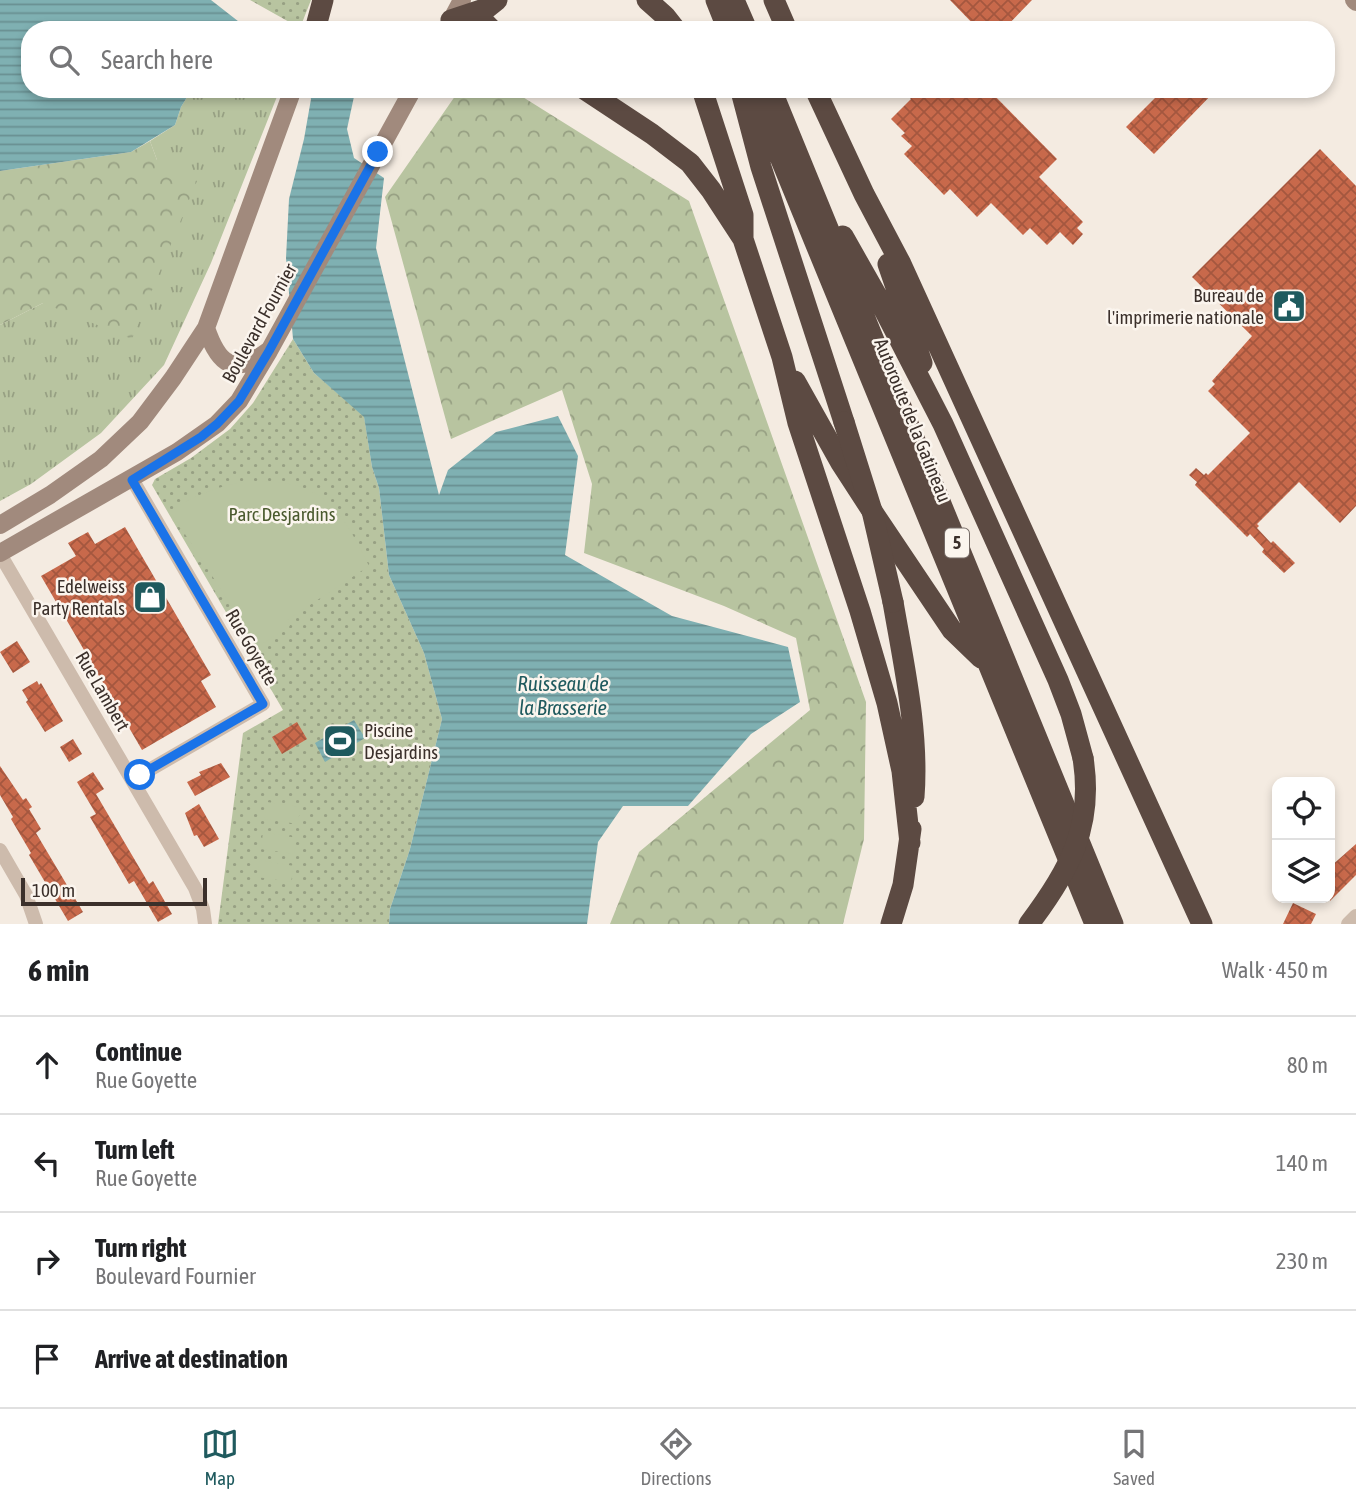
<!DOCTYPE html>
<meta charset="utf-8">
<style>
:root{--surface:#fff;--page:#f6f6f6;--text:#202124;--muted:#757577;--line:#e0e0e0;--accent:#1f5a5e}
body{margin:0;font-family:"Asap Condensed",sans-serif;background:var(--page);color:var(--text)}
.controls{position:absolute;right:21px;bottom:21px;display:grid;overflow:hidden;border-radius:14px;box-shadow:0 4px 10px #0003}
.controls button{width:63px;height:63px;display:grid;place-items:center;padding:0;border:0;border-bottom:2px solid var(--line);background:var(--surface);color:var(--text);font:35px sans-serif}
.scale{position:absolute;left:21px;bottom:18px;width:186px;box-sizing:border-box;padding-left:7px;border:4px solid #3b302b;border-top:0;font-size:19px;line-height:24px;white-space:nowrap;color:#3b302b;-webkit-text-stroke:5px #fbf5ee;paint-order:stroke}
.stop{position:absolute;width:21px;height:21px;margin:-16px;border:5px solid #1a73e8;border-radius:50%;background:#fff}
.stop.end{background:#1a73e8;border-color:#fff;box-shadow:0 2px 7px #0008}
.list{margin:0;padding:0;list-style:none}
h2{display:flex;justify-content:space-between;align-items:center;height:91px;margin:0;padding:0 28px;font-size:30px}
h2 small{font-size:23px;font-weight:400;color:var(--muted)}
.list li{display:grid;grid-template-columns:46px 1fr auto;gap:21px;align-items:center;box-sizing:border-box;height:98px;padding:0 28px;border-top:2px solid var(--line)}
.list b{display:block;font-size:26px;white-space:nowrap}
.list p{margin:0;font-size:23px;white-space:nowrap;color:var(--muted)}
.list em{font-size:23px;font-style:normal;color:var(--muted)}
.icon{flex:none;width:38px;height:38px;fill:none;stroke:currentColor;stroke-width:2;stroke-linecap:round;stroke-linejoin:round}
.map{position:relative;flex:none;width:1356px;height:924px;overflow:hidden}
.search{position:absolute;background:var(--surface);box-shadow:0 4px 10px #0003;left:21px;right:21px;top:21px;height:77px;display:flex;align-items:center;gap:18px;box-sizing:border-box;padding:0 24px;border-radius:28px;color:var(--muted);font-size:26px}
.sheet{height:483px;background:var(--surface)}
nav{display:flex;justify-content:space-around;align-items:center;box-sizing:border-box;height:98px;border-top:2px solid var(--line);background:var(--surface);font-size:19px;color:var(--muted)}
nav a{display:grid;justify-items:center;gap:4px}
nav .on{color:var(--accent)}
.map>svg:first-child{display:block}
.grass{fill:url(#grass-tufts)}
.forest{fill:url(#forest-crowns)}
.park{fill:url(#park-dots)}
.pitch{fill:#b8c4a0}
.water{fill:url(#water-rules)}
.building{fill:url(#building-cross-hatch)}
.lines{fill:none;stroke-linecap:round;stroke-linejoin:round}
.minor{stroke:#cdbbac;stroke-width:14}
.secondary{stroke:#a18a7d;stroke-width:18}
.motorway{stroke:#5c4a42;stroke-width:21}
.motorway-bridge{stroke:#5c4a42;stroke-width:21}
.route{stroke:#1a73e8;stroke-width:9}
.labels{text-anchor:middle;stroke-width:5;stroke-linejoin:round;paint-order:stroke}
.shield{fill:#fbf5ee;stroke:#756b66;stroke-width:2}
.shield-label{font-size:18px;font-weight:bold;fill:#3b302b}
.poi-label{font-size:19px;fill:#3b302b;stroke:#fbf5ee;text-anchor:end}
.street-label{font-size:19px;fill:#3b302b;stroke:#fbf5ee}
.park-label{font-size:19px;fill:#4a5a2e;stroke:#fbf5ee}
.water-label{font-size:21px;font-style:italic;fill:#1f5a5e;stroke:#fbf5ee}
</style>
<div class="map">
<svg width="1356" height="924" viewBox="0 0 1356 924">
<defs>
<pattern id="grass-tufts" width="24" height="20" patternUnits="userSpaceOnUse" patternTransform="scale(1.75)"><rect width="24" height="20" fill="#b8c4a0"/><path d="M3 7l-1-3M5 7V3M7 7l1-3M15 17l-1-3M17 17v-4M19 17l1-3" fill="none" stroke="#97a083"/></pattern>
<pattern id="forest-crowns" width="20" height="18" patternUnits="userSpaceOnUse" patternTransform="scale(1.75)"><rect width="20" height="18" fill="#b8c4a0"/><path d="M2 6a3 3 0 1 1 6 0M12 15a3 3 0 1 1 6 0" fill="none" stroke="#97a083"/></pattern>
<pattern id="park-dots" width="8" height="8" patternUnits="userSpaceOnUse" patternTransform="scale(1.75)"><rect width="8" height="8" fill="#b8c4a0"/><path d="M2 2h.1M6 6h.1" fill="none" stroke="#97a083" stroke-width="1.8" stroke-linecap="round"/></pattern>
<pattern id="water-rules" width="6" height="5" patternUnits="userSpaceOnUse" patternTransform="scale(1.75)"><rect width="6" height="5" fill="#7fb0b2"/><path d="M0 2.5h6" fill="none" stroke="#699091"/></pattern>
<pattern id="building-cross-hatch" width="8" height="8" patternUnits="userSpaceOnUse" patternTransform="scale(1.75)"><rect width="8" height="8" fill="#c8694b"/><path d="M0 0l8 8M0 8l8-8" fill="none" stroke="#a4573f"/></pattern>
</defs>
<rect width="100%" height="100%" fill="#f4ebe1"/>
<path class="grass" d="M192,89H280L211,263L164,365L101,433L31,484L0,501V325L43,303L157,160L150,141L175,125L181,107Z"/>
<path class="forest" d="M460,89H510L689,201L866,702L864,839L843,924H610L639,852L810,710L796,638L724,606L584,553L592,484L562,390L451,439L385,197Z
M150,141L157,160L197,181L132,339L43,303L0,325V171L131,152Z"/>
<path class="park" d="M250,0H311L300,28Z
M293,339L314,373L364,416L372,467L379,488L389,575L424,653L442,719L410,849L390,909L389,924H218L243,733L283,710L152,485L155,479L191,458L230,429L253,403Z"/>
<path class="pitch" d="M246,481C321,479 338,503 369,566L287,620L290,626L259,646L247,643L227,613L233,608L170,511C194,495 217,487 246,481Z
M267,802L300,807L298,824L264,819Z
M263,832L297,838L294,854L261,849Z
M260,860L294,866L291,882L257,877Z"/>
<path class="water" d="M0,0H211L243,25L265,30H30V89H192L181,107L175,125L131,152L0,171Z
M308,89H354L355,92L347,129L354,158L384,178L376,248L439,495L448,470L496,432L558,416L578,456L565,555L672,616L788,647L800,702L751,734L688,806H623L598,842L587,924H389L390,909L410,849L442,719L424,653L389,575L379,488L372,467L364,417L314,373L293,339L286,258L289,199L304,139L311,99Z
M354,720L365,738L325,762L315,743Z"/>
<path class="building" d="M950,0H1032L1003,30H979Z
M901,89H988L1057,159L1039,177L1083,222L1077,228L1083,234L1073,245L1060,232L1047,245L1030,228L1023,235L991,203L977,217L950,189L944,195L904,154L912,146L901,136L905,133L891,119L911,99Z
M1164,89H1217L1154,154L1126,127Z
M1320,149L1356,186V506L1340,523L1299,482L1257,524L1259,526L1257,528L1271,543L1273,541L1295,563L1284,573L1262,552L1264,549L1250,534L1247,537L1195,485L1197,482L1189,475L1196,468L1204,475L1206,473L1208,475L1250,433L1208,391L1215,384L1212,381L1252,336L1192,277Z
M125,527L211,675L201,681L216,707L142,750L41,576L76,556L68,543L88,532L95,544Z
M17,641L30,662L13,673L0,652Z
M37,681L39,685L41,683L63,721L45,732L26,702L28,700L22,690Z
M297,722L307,739L282,754L272,737Z
M73,739L82,754L69,762L60,747Z
M221,763L230,777L195,796L187,782L201,775L199,772Z
M0,766L23,800L26,798L32,807L29,809L41,829L36,833L83,912L68,921L29,855L31,853L11,819L13,817L0,795Z
M93,772L104,789L96,794L149,884L153,881L172,914L158,922L134,881L129,884L90,817L96,814L77,782Z
M199,804L219,839L204,847L197,835L194,836L185,813Z
M1356,844V875L1330,901V867Z
M1293,903L1316,914L1311,924H1283Z"/>
<g class="lines">
<path class="minor" d="M132,479L263,704L132,780
M0,554L195,888L203,909L205,924
M0,850L26,895L36,924
M1348,924L1356,916"/>
<path class="secondary" d="M1354,0L1356,2
M446,30L462,0
M206,328C219,366 234,376 268,351
M0,525L50,495L101,459L140,422L173,378L206,328L293,89
M0,553L177,452L217,424L239,401L269,351L413,89"/>
<path class="motorway" d="M647,0L665,16L676,30
M716,0L728,30
M734,0L747,30
M774,0L787,30
M451,20L487,8L497,0
M485,23L492,30
M315,30L323,0
M584,89L652,134L690,163L711,190L743,239L782,357L798,423L860,611L887,703L902,771L910,843
M702,89L743,215V237
M752,89L1095,924
M771,89L1113,924
M815,89L864,194L901,264L1202,924
M741,91L761,167L844,422
M843,236L877,296L943,424L1058,680L1071,714L1083,758
M888,264L922,363
M795,381L841,463L876,517L952,630L981,658
M893,602C904,666 919,732 914,797
M891,924L903,885L911,829"/>
<path class="motorway-bridge" d="M844,422L872,511L893,602
M1029,924C1069,871 1094,827 1083,758"/>
</g>
<g class="lines">
<path class="route" d="M140,775L263,704L132,480L201,437L217,424L239,401L269,351L378,152"/>
</g>
<defs>
<g id="civic-square" transform="scale(1.75)"><rect x="-9" y="-9" width="18" height="18" rx="4" fill="#1f5a5e" stroke="#fbf5ee"/><path d="M-.6-6.5H3V-4.5H.6V-3L4-1V1h2V6H-6V1h2V-1L-.6-3ZM-1.2 2.5V6h2.4V2.5Z" fill="#fff"/></g>
<g id="shop-square" transform="scale(1.75)"><rect x="-9" y="-9" width="18" height="18" rx="4" fill="#1f5a5e" stroke="#fbf5ee"/><path d="M-5-2.5h2.3a2.7 3.5 0 0 1 5.4 0H5L5.5 6h-11ZM-1.5-2.5h3a1.5 2.3 0 0 0-3 0Z" fill="#fff"/></g>
<g id="stadium-square" transform="scale(1.75)"><rect x="-9" y="-9" width="18" height="18" rx="4" fill="#1f5a5e" stroke="#fbf5ee"/><path d="M0-5a6.5 5 0 1 0 0 10a6.5 5 0 1 0 0-10ZM-3.5-1.8h7v3.6h-7Z" fill="#fff"/></g>
</defs>
<g fill-rule="evenodd">
<use href="#civic-square" x="1289" y="306"/>
<use href="#shop-square" x="150" y="597"/>
<use href="#stadium-square" x="340" y="741"/>
</g>
<g class="labels">
<rect class="shield" x="945" y="528.5" width="24" height="29" rx="5"/>
<g class="shield-label">
<text x="957" y="549">5</text>
</g>
<g class="poi-label">
<text x="1264" y="302">Bureau de<tspan x="1264" dy="22">l'imprimerie nationale</tspan></text>
<text x="125" y="593">Edelweiss<tspan x="125" dy="22">Party Rentals</tspan></text>
<text x="364" y="737" text-anchor="start">Piscine<tspan x="364" dy="22">Desjardins</tspan></text>
</g>
<g class="street-label">
<text transform="translate(259 323) rotate(-61)" y="7">Boulevard Fournier</text>
<text transform="translate(913 420) rotate(68)" y="7">Autoroute de la Gatineau</text>
<text transform="translate(252 647) rotate(60)" y="7">Rue Goyette</text>
<text transform="translate(103 691) rotate(60)" y="7">Rue Lambert</text>
</g>
<g class="park-label">
<text x="282" y="521">Parc Desjardins</text>
</g>
<g class="water-label">
<text x="563" y="691">Ruisseau de<tspan x="563" dy="24">la Brasserie</tspan></text>
</g>
</g>
</svg>
<div class="controls">
<button><svg class="icon" aria-label="locate" viewBox="0 0 24 24"><circle cx="12" cy="12" r="6"/><path d="M12 2v4M12 18v4M2 12h4M18 12h4"/></svg></button>
<button><svg class="icon" aria-label="layers" viewBox="0 0 24 24"><path d="M12 4l9 5-9 5-9-5zM3 14l9 5 9-5"/></svg></button>
</div>
<div class="scale">100 m</div>
<div class="stop" style="left:140px;top:775px"></div>
<div class="stop end" style="left:378px;top:152px"></div>
<div class="search"><svg class="icon" aria-label="search" viewBox="0 0 24 24"><circle cx="10" cy="10" r="6"/><path d="M15 15l6 6"/></svg>Search here</div>
</div>
<section class="sheet">
<h2>6 min<small>Walk · 450 m</small></h2>
<ul class="list">
<li><svg class="icon" aria-label="ahead" viewBox="0 0 24 24"><path d="M12 20V5M6 11l6-6 6 6"/></svg><div><b>Continue</b><p>Rue Goyette</p></div><em>80 m</em></li>
<li><svg class="icon" aria-label="left" viewBox="0 0 24 24"><path d="M17 20v-9H6M10 6l-5 5 5 5"/></svg><div><b>Turn left</b><p>Rue Goyette</p></div><em>140 m</em></li>
<li><svg class="icon" aria-label="right" viewBox="0 0 24 24"><path d="M7 20v-9h11M14 6l5 5-5 5"/></svg><div><b>Turn right</b><p>Boulevard Fournier</p></div><em>230 m</em></li>
<li><svg class="icon" aria-label="arrive" viewBox="0 0 24 24"><path d="M6 21V4h12l-3 4 3 4H6"/></svg><div><b>Arrive at destination</b></div></li>
</ul>
</section>
<nav>
<a class="on"><svg class="icon" aria-label="map" viewBox="0 0 24 24"><path d="M3 6l6-2 6 2 6-2v14l-6 2-6-2-6 2zM9 4v14M15 6v14"/></svg>Map</a>
<a><svg class="icon" aria-label="directions" viewBox="0 0 24 24"><path d="M12 3l9 9-9 9-9-9zM9 14v-3h6M13 9l2 2-2 2"/></svg>Directions</a>
<a><svg class="icon" aria-label="saved" viewBox="0 0 24 24"><path d="M7 4h10v16l-5-4-5 4z"/></svg>Saved</a>
</nav>
